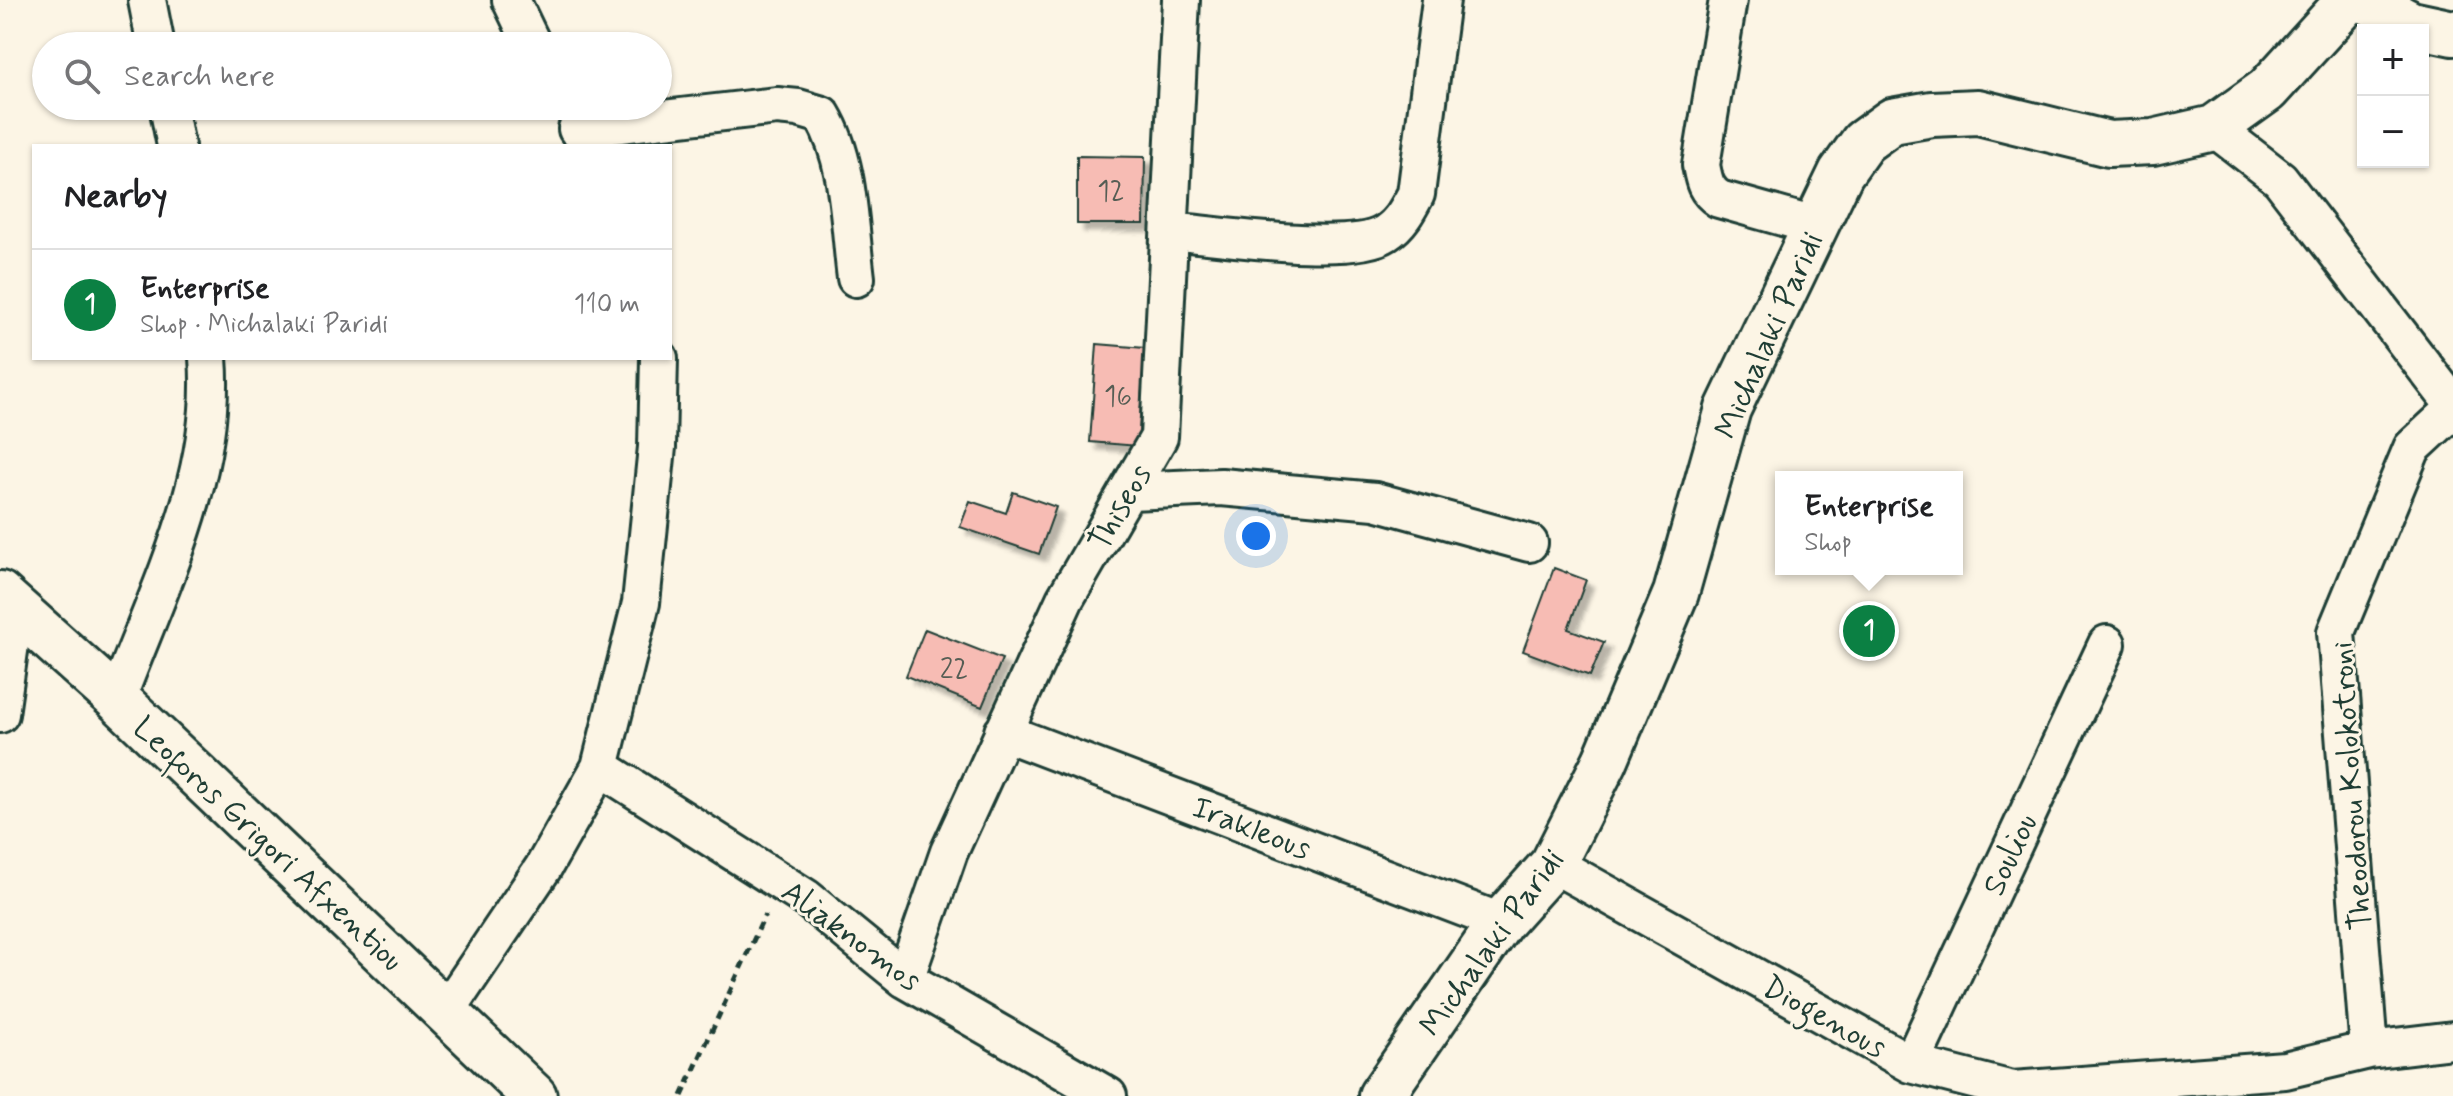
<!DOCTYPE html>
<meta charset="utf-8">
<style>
:root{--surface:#fff;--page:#f2f2f2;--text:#202124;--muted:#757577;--line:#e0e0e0;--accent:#0b8043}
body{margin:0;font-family:Mynerve,sans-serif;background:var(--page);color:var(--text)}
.controls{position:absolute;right:24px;top:24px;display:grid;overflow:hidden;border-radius:0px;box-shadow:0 2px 6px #0004}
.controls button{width:72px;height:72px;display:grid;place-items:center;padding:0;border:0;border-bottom:2px solid var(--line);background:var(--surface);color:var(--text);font:40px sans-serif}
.you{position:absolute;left:1256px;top:536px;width:28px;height:28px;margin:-20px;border:6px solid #fff;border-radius:50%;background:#1a73e8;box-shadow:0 0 0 12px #1a73e833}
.badge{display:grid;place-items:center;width:52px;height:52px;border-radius:50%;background:var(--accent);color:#fff;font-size:26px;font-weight:700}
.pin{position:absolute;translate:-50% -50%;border:4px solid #fff;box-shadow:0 2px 8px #0006}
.popup{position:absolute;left:1775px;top:471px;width:188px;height:104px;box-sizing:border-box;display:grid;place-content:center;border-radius:0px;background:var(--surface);filter:drop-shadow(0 2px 6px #0005);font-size:26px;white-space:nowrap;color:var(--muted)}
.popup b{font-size:30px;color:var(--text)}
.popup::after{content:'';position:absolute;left:50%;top:100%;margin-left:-16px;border:16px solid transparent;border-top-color:var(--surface)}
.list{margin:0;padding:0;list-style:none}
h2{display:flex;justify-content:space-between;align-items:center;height:104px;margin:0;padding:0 32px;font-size:34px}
h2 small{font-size:26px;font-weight:400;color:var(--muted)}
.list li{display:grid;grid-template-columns:52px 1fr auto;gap:24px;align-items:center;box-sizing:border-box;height:112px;padding:0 32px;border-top:2px solid var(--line)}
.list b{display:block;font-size:30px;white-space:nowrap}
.list p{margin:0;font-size:26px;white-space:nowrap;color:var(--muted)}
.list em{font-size:26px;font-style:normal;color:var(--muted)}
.icon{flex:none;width:44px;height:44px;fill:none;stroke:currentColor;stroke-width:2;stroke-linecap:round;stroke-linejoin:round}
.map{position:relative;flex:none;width:2453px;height:1096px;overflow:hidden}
.search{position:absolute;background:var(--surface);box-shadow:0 2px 6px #0004;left:32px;top:32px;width:640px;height:88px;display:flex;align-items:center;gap:20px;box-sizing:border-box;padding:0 28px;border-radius:44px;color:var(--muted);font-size:30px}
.panel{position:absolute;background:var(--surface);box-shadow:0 2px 6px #0004;left:32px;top:144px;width:640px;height:216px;border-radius:0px}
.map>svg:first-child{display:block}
.building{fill:#f7bcb4;stroke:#1f3d34;stroke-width:2;filter:url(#shadow)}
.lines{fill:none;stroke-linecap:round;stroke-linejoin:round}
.street-casing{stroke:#1f3d34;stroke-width:42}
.secondary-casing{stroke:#1f3d34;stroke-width:50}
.path{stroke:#1f3d34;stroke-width:5;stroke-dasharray:8 6;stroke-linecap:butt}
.street{stroke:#fcf5e5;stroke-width:36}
.secondary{stroke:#fcf5e5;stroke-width:44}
.labels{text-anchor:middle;stroke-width:6;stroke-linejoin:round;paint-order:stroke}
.number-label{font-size:28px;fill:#555d54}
.street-label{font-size:32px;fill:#1f3d34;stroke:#fcf5e5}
</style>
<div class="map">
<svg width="2453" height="1096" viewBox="0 0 2453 1096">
<defs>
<filter id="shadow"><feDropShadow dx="7" dy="7" stdDeviation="2" flood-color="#0004"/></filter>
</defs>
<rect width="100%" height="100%" fill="#fcf5e5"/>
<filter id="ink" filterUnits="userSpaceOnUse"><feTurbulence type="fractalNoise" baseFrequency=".0125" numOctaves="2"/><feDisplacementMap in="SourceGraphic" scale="16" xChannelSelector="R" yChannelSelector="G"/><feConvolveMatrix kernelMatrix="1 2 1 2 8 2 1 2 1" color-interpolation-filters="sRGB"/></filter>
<g filter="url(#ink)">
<path class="building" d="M1077,156L1145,157L1144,224H1077Z
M1097,344L1145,348L1138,446L1090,442Z
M1013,492L1056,507L1039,554L960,527L970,501L1006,513Z
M1554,568L1586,580L1568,629L1604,642L1590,676L1523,651Z
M925,629L1002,659L982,707L906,676Z"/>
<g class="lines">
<g class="street-casing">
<path id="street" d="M147,0L156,46
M511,0L533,46
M1728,0L1701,165C1704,180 1705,190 1719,199L1815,226
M168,106L176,146
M2214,128L2280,179L2453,404
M577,129L777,106L798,108L822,115C850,162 849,224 856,278
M1170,231C1216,235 1351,256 1386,233C1401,223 1408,209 1416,194L1441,0
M1130,491L1221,487L1375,501L1529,543
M117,699C157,592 218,475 208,358
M0,714L15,609
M1003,732L1501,922
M600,767L806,898L905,979L1108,1096
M1553,864L1911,1064L2012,1090L2285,1070L2369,1050L2453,1040
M905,979L949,852L1065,599L1159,437L1181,0
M447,1010L543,868L600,767L641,603L657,447L659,358
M2369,1050L2336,632L2412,448L2453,410
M1911,1064L2107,644"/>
</g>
<g class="secondary-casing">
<path id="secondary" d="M2365,0L2411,24L2453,33
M0,594L117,699L534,1096
M1381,1096L1501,922L1553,864L1605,761L1676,593L1728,409L1841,173L1863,142L1892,121L1932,114L1978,112L2109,144L2153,142L2214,128L2267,90L2349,0"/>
</g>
<path class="path" d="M682,1096L765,915"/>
<use href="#street" class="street"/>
<use href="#secondary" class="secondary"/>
</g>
</g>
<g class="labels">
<g class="number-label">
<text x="1111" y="200">12</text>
<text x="1118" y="405">16</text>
<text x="954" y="678">22</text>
</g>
<g class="street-label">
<text transform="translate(1768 335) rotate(-66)" y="11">Michalaki Paridi</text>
<text transform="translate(1119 507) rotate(-60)" y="11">Thiseos</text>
<text transform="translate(2350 786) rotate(-94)" y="11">Theodorou Kolokotroni</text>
<text transform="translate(1252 827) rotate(21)" y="11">Irakleous</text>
<text transform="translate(269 843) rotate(43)" y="11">Leoforos Grigori Afxentiou</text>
<text transform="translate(2009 854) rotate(-65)" y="11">Souliou</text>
<text transform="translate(852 935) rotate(36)" y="11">Aliaknomos</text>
<text transform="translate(1491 942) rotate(-54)" y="11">Michalaki Paridi</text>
<text transform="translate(1825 1016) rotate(29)" y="11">Diogenous</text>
</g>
</g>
</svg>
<div class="controls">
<button>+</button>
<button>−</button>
</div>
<div class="you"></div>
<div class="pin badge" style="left:1869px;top:631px">1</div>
<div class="popup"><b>Enterprise</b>Shop</div>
<div class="search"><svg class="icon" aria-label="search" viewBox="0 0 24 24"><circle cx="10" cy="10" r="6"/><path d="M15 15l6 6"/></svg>Search here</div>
<section class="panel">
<h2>Nearby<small></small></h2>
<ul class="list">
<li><span class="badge">1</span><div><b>Enterprise</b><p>Shop · Michalaki Paridi</p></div><em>110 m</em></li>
</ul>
</section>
</div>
